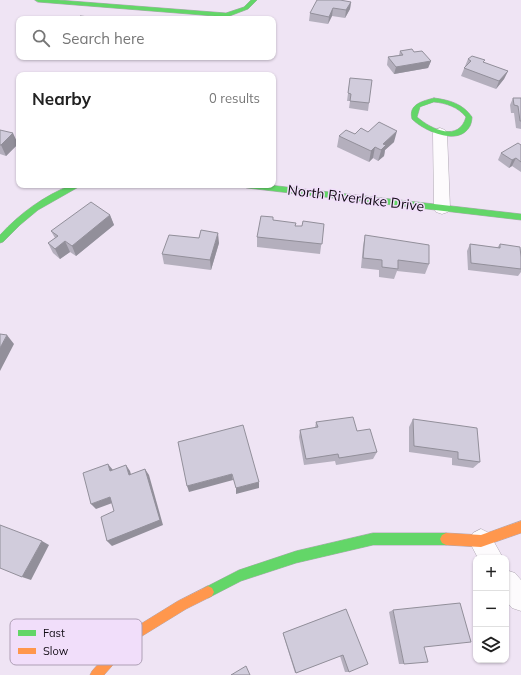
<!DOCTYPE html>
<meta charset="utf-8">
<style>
:root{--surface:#fff;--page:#f2f2f2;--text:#222;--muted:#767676;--line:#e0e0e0}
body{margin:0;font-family:Mulish,sans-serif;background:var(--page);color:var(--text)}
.controls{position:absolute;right:12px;bottom:12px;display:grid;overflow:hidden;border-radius:8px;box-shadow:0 1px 3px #0004}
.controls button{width:36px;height:36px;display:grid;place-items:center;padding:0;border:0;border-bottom:1px solid var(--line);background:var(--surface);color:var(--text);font:20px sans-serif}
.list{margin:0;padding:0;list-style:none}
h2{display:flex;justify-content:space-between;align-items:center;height:52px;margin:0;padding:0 16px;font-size:17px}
h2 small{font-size:13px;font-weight:400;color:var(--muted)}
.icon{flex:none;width:22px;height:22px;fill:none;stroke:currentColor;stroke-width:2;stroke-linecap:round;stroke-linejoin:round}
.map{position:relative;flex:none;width:521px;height:675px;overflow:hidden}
.search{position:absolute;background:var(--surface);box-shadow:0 1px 3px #0004;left:16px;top:16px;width:260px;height:44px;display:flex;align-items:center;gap:10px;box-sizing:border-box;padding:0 14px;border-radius:8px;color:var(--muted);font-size:15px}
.panel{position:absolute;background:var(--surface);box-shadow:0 1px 3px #0004;left:16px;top:72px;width:260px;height:116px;border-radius:8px}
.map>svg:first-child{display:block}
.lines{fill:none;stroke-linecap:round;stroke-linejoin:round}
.street-casing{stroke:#b1a9b5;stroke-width:1}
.fast-casing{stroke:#b1a9b5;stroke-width:1}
.slow-casing{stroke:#b1a9b5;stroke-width:1}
.street{fill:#fdfbfd;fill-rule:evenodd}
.fast{fill:#63d668;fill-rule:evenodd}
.slow{fill:#ff974d;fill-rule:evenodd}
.wall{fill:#b4afbd}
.shaded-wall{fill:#928f9a}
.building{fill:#d1ccdc;stroke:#928f9a}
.labels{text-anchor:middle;stroke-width:3;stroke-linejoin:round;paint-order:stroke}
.street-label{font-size:14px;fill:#120c15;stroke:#f1defa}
.key{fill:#f1defa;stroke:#ae9fb5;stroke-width:1}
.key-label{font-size:11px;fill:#120c15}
</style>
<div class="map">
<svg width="521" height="675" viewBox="0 0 521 675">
<rect width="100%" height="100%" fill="#efe4f4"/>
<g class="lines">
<g class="street-casing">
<path id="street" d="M440,128L445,130L447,133L450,208L448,212L442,214L436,212L434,208L433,133L435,130Z
M481,529L489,533L503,558H478L469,541L473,533Z
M506,570L515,573L521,580V611L512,608L506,601Z"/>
</g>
<g class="fast-casing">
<path id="fast" d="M35,0H58L226,13L244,7L251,0H257L248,9L227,17L38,2Z
M434,98C450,100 463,104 472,117C472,120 471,124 470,126C459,147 424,131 412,119C408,104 423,101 434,98ZM434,102C446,103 458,107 466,117C459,142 432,130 417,117L420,107Z
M71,185H82L38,210L20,225L3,242L0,243V235C20,213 44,196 71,185Z
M243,185H269L521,214V220L247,188Z
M373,533H446L450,535L452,539L450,543L446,545H373L296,563L241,581L208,598L204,596L202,592L204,588L239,570L296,551Z"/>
</g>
<g class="slow-casing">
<path id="slow" d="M521,521V533L481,547L446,545L442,543L440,539L442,535L446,533L481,535Z
M208,586L212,588L214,592L212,596L186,609L134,641L104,675H90L92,671L126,633L178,601Z"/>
</g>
<use href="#street" class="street"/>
<use href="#fast" class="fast"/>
<use href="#slow" class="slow"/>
</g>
<path class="wall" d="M351,2L350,9L345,18L332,16L328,24L309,21L310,13Z
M400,51L414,52L431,61L428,68L394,74L387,65L388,57L399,55Z
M468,59L484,63L508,71L504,79L496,89L461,76Z
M350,78L369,103L368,111L349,108L350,101H347Z
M513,98H521V129L516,128L514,113H511L510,105Z
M0,130L18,144L6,156L0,154Z
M368,132L394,142L385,150L384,156L378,161L373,158L369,162L337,147L339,136Z
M521,145V172L512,166L509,168L498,160L501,153Z
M110,215L114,225L76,256L70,252L60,259L53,253L48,243L55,238L51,231Z
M273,220L296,226H302L324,224L320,254L257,247V237Z
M365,235L429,264L425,274L397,271L394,279L379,277V270L361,268L363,246Z
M219,243L211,270L164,264L162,254Z
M470,244L497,248L500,244L521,257V272L518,276L468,270L467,251Z
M413,419L480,462L473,468L452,465V458L409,452V427Z
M316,422L357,431L377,452L373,459L336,465L335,461L304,465L299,437L300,430L315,428Z
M346,609L349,672H345L340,656L296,673H295L283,634V633Z
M393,610L404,664H399L389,612Z"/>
<path class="shaded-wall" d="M351,2L350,9L345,18L346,10Z
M333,8L332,16L328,24L329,17Z
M431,61L428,68L394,74L396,67Z
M508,71L504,79L496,89L499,81Z
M397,131L394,142L385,150L384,156L378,161L383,144Z
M13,133L18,144L6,156L1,145Z
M375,147L373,158L369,162L371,151Z
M516,158L512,166L509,168L512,160Z
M110,215L114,225L76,256L72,246Z
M218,233L219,243L211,270L210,260Z
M65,241L70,252L60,259L55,249Z
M7,335L14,344L0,371V348Z
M108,464L113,470L110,471Z
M126,465L130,471L133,481L129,475Z
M145,469L149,475L163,525L112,546L107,541Z
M232,474L233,480L189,492L187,486Z
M259,482V488L236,494V488Z
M110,497L115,502L96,509L91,504Z
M42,541L49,545L31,580L22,577Z"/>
<path class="building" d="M317,0H340L351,2L346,10L333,8L329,17L310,13Z
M80,16L108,19H78Z
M412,49L414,52L422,51L431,61L396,67L388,57L403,55L400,51Z
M472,56L485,60L483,62L508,71L499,81L464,68L471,61L468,59Z
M350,78L372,80L369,103L350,101L351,94L348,93Z
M513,98H521V121H520L518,106L514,105Z
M379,122L397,131L383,144L386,145L381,150L375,147L371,151L339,136L346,130L355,134L361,128L368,132Z
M0,130L13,133L1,145H0Z
M518,143L521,145V162L516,158L512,160L501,153Z
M91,202L110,215L72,246L65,241L55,249L48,243L58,236L51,231Z
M261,216L273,217V220L296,223L295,226H302L303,221L324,224L322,244L257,237Z
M201,230L218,233L210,260L162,254L169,235L199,238Z
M365,235L429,245V264L398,260V269L382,267V260L363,258Z
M470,244L500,248V244L520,247L521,257V269L471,263Z
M0,334L7,335L0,348Z
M353,417L357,431L370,429L377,452L339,458L338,454L306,459L300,430L318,427L316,422Z
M413,419L477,428L480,462L458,459V452L414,446Z
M243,425L259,482L236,488L232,474L187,486L178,442Z
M108,464L110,471L126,465L129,475L145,469L160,520L107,541L101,517L114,511L110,497L91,504L83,473Z
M0,525L42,541L22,577L0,568Z
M460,603L471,642L424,647L428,662L404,664L393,610Z
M346,609L368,664L349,672L343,655L296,673L283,633Z
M246,666L250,675H231Z"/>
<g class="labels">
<g class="street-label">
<text transform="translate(356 198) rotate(7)" y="5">North Riverlake Drive</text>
</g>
</g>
<rect x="10" y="619" width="132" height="46" rx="6" class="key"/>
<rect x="18" y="630" width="18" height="6" fill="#63d668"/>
<rect x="18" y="648" width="18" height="6" fill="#ff974d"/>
<g class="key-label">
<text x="43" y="637">Fast</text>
<text x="43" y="655">Slow</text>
</g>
</svg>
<div class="controls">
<button>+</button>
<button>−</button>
<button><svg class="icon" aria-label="layers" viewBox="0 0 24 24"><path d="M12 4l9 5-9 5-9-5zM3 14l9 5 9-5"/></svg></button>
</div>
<div class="search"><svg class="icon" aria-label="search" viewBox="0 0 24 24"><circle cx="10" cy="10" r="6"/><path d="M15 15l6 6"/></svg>Search here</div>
<section class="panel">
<h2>Nearby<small>0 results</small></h2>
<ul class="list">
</ul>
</section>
</div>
